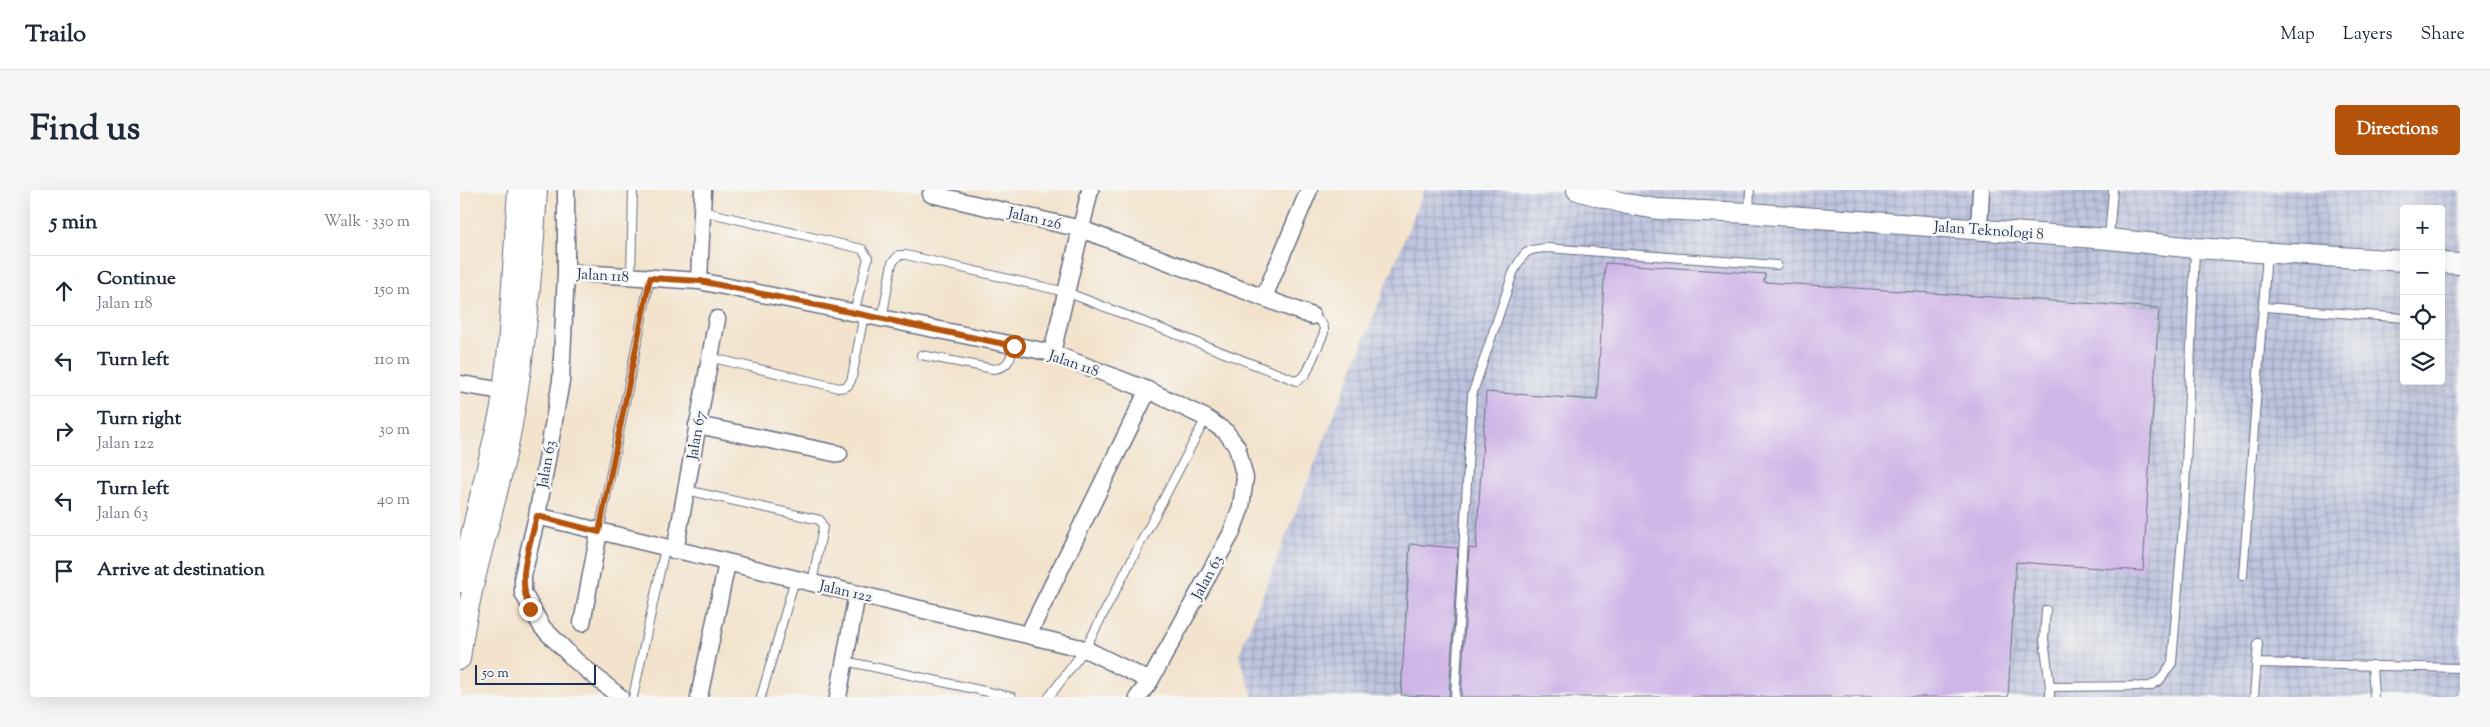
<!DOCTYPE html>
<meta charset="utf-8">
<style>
:root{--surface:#fff;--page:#f6f6f7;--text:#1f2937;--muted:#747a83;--line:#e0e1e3;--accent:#b45309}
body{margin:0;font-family:"Sorts Mill Goudy",serif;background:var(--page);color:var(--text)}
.controls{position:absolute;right:15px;top:15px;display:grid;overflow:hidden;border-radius:5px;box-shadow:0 5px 20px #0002}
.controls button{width:45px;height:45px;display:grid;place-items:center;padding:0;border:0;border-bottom:1px solid var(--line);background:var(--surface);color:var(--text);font:25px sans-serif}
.scale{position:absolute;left:15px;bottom:12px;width:121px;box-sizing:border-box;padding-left:5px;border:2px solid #1b2f5e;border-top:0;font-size:14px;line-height:18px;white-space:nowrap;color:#1b2f5e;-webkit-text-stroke:4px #f6f6f2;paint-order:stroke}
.stop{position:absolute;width:15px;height:15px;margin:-11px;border:4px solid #b45309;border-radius:50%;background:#fff}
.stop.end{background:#b45309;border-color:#fff;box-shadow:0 1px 5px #0008}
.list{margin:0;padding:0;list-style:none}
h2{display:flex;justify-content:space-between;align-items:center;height:65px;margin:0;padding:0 20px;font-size:21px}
h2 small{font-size:16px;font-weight:400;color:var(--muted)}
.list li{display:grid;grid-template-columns:32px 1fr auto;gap:15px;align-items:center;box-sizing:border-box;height:70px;padding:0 20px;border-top:1px solid var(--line)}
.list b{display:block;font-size:19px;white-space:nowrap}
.list p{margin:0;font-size:16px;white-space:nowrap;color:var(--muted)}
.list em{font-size:16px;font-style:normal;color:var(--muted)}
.icon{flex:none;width:28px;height:28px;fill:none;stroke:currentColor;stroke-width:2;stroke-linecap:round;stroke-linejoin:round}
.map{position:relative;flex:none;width:2000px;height:507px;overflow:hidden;border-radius:5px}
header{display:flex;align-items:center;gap:30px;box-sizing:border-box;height:70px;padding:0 25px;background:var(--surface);border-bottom:1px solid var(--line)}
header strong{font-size:24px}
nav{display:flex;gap:28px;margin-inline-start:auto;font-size:18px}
.intro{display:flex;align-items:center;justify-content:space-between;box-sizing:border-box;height:120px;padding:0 30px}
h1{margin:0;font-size:35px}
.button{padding:12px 22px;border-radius:5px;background:var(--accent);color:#fff;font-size:18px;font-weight:700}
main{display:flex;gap:30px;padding:0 30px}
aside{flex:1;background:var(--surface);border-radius:5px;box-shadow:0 5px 20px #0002}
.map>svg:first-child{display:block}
.industrial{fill:url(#industrial-grid);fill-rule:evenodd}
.building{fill:#d0b5e8}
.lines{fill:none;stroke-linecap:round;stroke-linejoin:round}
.service-casing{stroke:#676e84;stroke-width:10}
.minor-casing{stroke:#676e84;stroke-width:19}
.tertiary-casing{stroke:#676e84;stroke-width:22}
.service{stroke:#fff;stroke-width:8}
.minor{stroke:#fff;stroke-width:16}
.tertiary{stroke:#fff;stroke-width:20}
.route{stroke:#b45309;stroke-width:6}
.labels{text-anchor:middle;stroke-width:5;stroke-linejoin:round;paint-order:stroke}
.street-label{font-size:15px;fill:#1b2f5e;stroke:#f6f6f2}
</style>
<header>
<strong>Trailo</strong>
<nav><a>Map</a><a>Layers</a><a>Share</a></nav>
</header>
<div class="intro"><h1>Find us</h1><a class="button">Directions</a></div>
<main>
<aside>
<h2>5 min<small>Walk · 330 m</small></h2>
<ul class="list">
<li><svg class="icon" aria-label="ahead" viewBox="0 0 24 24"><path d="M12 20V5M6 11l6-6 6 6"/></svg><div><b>Continue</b><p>Jalan 118</p></div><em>150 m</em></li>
<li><svg class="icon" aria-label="left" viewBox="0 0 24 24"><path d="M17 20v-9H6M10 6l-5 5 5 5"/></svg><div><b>Turn left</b></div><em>110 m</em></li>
<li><svg class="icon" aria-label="right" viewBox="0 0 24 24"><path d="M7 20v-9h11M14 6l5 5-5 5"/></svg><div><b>Turn right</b><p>Jalan 122</p></div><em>30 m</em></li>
<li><svg class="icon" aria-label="left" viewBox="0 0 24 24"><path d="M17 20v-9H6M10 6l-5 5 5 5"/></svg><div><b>Turn left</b><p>Jalan 63</p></div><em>40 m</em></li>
<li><svg class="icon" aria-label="arrive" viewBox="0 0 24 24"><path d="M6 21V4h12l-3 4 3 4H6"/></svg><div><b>Arrive at destination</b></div></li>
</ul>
</aside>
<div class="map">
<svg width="2000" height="507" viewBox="0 0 2000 507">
<defs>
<pattern id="industrial-grid" width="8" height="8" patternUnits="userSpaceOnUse" patternTransform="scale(1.25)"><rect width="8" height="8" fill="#bdc3de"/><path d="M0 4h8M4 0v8" fill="none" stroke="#999fb7"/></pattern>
</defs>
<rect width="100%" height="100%" fill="#f6f6f2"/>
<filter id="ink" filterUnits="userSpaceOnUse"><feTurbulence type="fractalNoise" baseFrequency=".02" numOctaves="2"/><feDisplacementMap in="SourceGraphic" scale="10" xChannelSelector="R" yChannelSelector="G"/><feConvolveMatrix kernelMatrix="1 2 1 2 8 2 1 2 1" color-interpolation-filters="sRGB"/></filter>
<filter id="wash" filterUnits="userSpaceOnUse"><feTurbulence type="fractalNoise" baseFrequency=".0096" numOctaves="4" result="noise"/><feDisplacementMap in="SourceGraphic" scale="20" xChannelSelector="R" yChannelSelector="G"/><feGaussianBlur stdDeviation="1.12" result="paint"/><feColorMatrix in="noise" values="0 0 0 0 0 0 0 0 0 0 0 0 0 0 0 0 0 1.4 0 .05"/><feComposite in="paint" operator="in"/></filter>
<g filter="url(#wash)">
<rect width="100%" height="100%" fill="#f3e3cc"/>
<path class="industrial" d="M964,0H2000V507H1548L1556,372L1683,380L1699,118L1317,221L1026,203L1007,507H793L779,464ZM1944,19H1981V191H1944Z"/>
<g id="blocks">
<path class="building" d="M1145,73L1305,84L1304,92L1699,118L1683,381L1556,372L1548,507H1001L1009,358L1016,359L1026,202L1137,210Z
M950,354L998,358L989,507L941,505Z"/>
</g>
</g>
<g filter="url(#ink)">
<use href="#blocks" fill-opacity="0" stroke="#676e84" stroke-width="1"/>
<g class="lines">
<g class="service-casing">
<path id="service" d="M242,21L402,59L408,68L394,123
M1289,23L1290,0
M1649,47L1653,0
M171,86L173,0
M1804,117L1944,128
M422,129L432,73L439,65H446L606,102L837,191L846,184L864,143C865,134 860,131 852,126
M461,165L534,179C549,177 550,169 554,156
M249,167L379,198C388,197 390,195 392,187L404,125
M226,300L360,330L363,337L352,393
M139,342L190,88
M1783,386L1807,63
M1586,420L1584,449L1590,497
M385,471L552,507
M1796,473L2000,478
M1912,475L1914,507
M173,507L205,358
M301,507L335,389
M589,507L625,459L746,228
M995,507L1012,205L1053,83C1063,64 1064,59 1087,58L1317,75
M1590,507V497L1690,496L1700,490L1712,473L1724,323L1735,60
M1794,507L1798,453"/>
</g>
<g class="minor-casing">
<path id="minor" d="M106,0V82L101,191L77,326L63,385V403L82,437L116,471L160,507
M471,4L621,39L852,126
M1519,39L1521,0
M106,82L239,91L592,163L688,200L746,228L766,242L777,257L785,288L781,317L771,344L690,491L678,507
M239,91L243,0
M804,107L849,0
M592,163L630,0
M0,194L55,203
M237,235L379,264
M77,326L625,459L690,491
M215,361L257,129
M122,433L139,342
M568,445L688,200
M239,507L267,373
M378,507L397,404"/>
</g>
<g class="tertiary-casing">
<path id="tertiary" d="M1117,0L1167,14L1197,19L1289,23L1649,49L1735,58L1944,71
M1981,73L2000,74
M0,392L41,218L48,159L58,0
M0,469C9,391 37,317 51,240C66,161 72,81 77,0"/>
</g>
<use href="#service" class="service"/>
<use href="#minor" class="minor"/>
<use href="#tertiary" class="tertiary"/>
</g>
</g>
<g class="lines" filter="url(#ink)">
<path class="route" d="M70,419C56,387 69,359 77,326L139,342L190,88L240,91L554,156"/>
</g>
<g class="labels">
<g class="street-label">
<text transform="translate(575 28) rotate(13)" y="5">Jalan 126</text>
<text transform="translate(1529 40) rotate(4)" y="5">Jalan Teknologi 8</text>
<text transform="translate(143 85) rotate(3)" y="5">Jalan 118</text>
<text transform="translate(614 173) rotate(19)" y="5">Jalan 118</text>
<text transform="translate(236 245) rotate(-80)" y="5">Jalan 67</text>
<text transform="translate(86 274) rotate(-80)" y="5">Jalan 63</text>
<text transform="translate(747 387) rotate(-61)" y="5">Jalan 63</text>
<text transform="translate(386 401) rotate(13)" y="5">Jalan 122</text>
</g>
</g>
</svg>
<div class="controls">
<button>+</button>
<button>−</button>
<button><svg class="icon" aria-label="locate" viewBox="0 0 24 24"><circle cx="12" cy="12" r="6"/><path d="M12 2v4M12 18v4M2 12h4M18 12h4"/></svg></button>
<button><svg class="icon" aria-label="layers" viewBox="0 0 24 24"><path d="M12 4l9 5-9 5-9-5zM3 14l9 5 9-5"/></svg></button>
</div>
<div class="scale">50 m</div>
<div class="stop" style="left:554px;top:156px"></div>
<div class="stop end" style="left:70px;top:419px"></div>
</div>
</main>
